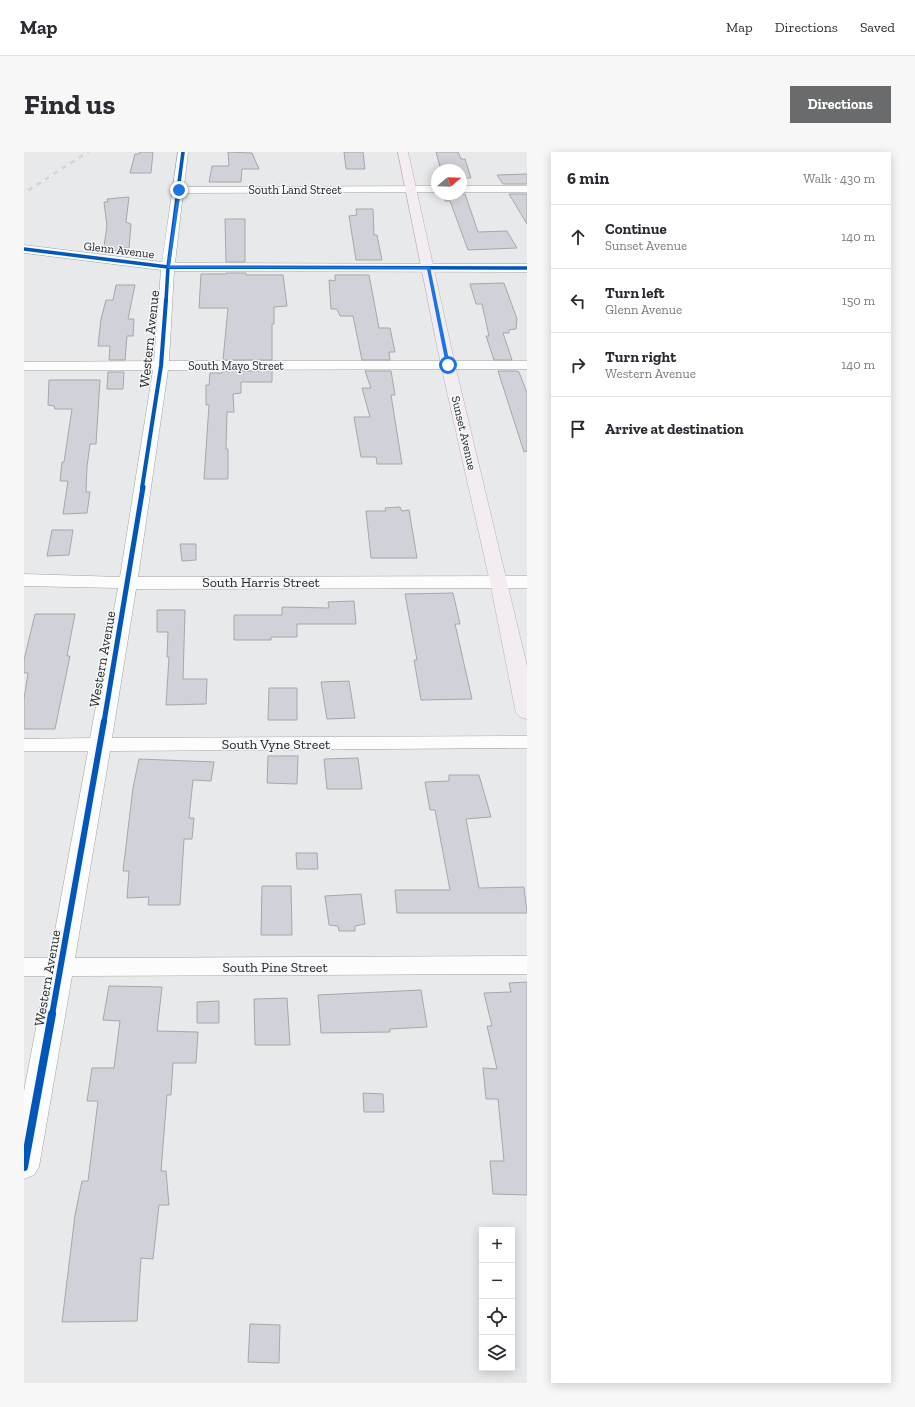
<!DOCTYPE html>
<meta charset="utf-8">
<style>
:root{--surface:#fff;--page:#f7f7f7;--text:#2b2b33;--muted:#7c7c81;--line:#e1e1e2;--accent:#6a6b6c}
body{margin:0;font-family:"Zilla Slab",serif;background:var(--page);color:var(--text)}
.controls{position:absolute;right:12px;bottom:12px;display:grid;overflow:hidden;border-radius:0px;box-shadow:0 2px 10px #0003}
.controls button{width:36px;height:36px;display:grid;place-items:center;padding:0;border:0;border-bottom:1px solid var(--line);background:var(--surface);color:var(--text);font:20px sans-serif}
.compass{position:absolute;left:407px;top:12px;width:36px;height:36px;border-radius:50%;background:var(--surface);box-shadow:0 2px 10px #0003;rotate:71deg}
.stop{position:absolute;width:12px;height:12px;margin:-9px;border:3px solid #1a73e8;border-radius:50%;background:#fff}
.stop.end{background:#1a73e8;border-color:#fff;box-shadow:0 1px 4px #0008}
.list{margin:0;padding:0;list-style:none}
h2{display:flex;justify-content:space-between;align-items:center;height:52px;margin:0;padding:0 16px;font-size:17px}
h2 small{font-size:13px;font-weight:400;color:var(--muted)}
.list li{display:grid;grid-template-columns:26px 1fr auto;gap:12px;align-items:center;box-sizing:border-box;height:64px;padding:0 16px;border-top:1px solid var(--line)}
.list b{display:block;font-size:15px;white-space:nowrap}
.list p{margin:0;font-size:13px;white-space:nowrap;color:var(--muted)}
.list em{font-size:13px;font-style:normal;color:var(--muted)}
.icon{flex:none;width:22px;height:22px;fill:none;stroke:currentColor;stroke-width:2;stroke-linecap:round;stroke-linejoin:round}
.map{position:relative;flex:none;width:503px;height:1231px;overflow:hidden;border-radius:0px}
header{display:flex;align-items:center;gap:24px;box-sizing:border-box;height:56px;padding:0 20px;background:var(--surface);border-bottom:1px solid var(--line)}
header strong{font-size:19px}
nav{display:flex;gap:22px;margin-inline-start:auto;font-size:14px}
.intro{display:flex;align-items:center;justify-content:space-between;box-sizing:border-box;height:96px;padding:0 24px}
h1{margin:0;font-size:28px}
.button{padding:10px 18px;border-radius:0px;background:var(--accent);color:#fff;font-size:14px;font-weight:700}
main{display:flex;gap:24px;padding:0 24px}
aside{flex:1;background:var(--surface);border-radius:0px;box-shadow:0 2px 10px #0003}
.map>svg:first-child{display:block}
.building{fill:#d1d2d9;stroke:#a7a7a8}
.lines{fill:none;stroke-linecap:round;stroke-linejoin:round}
.minor-casing{stroke:#a1a2a4;stroke-width:1}
.major-casing{stroke:#bdb0b8;stroke-width:1}
.minor{fill:#fcfcfc;fill-rule:evenodd}
.major{fill:#f3ecf0;fill-rule:evenodd}
.rail-casing{stroke:#d5d5d7;stroke-width:2.5}
.rail{stroke:#f4f7fa;stroke-width:1.5;stroke-dasharray:5;stroke-linecap:butt}
.cycleway-far4-casing{stroke:#f4f7fa;stroke-width:5}
.cycleway-far3-casing{stroke:#f4f7fa;stroke-width:5.5}
.cycleway-far2-casing{stroke:#f4f7fa;stroke-width:7}
.cycleway-far1-casing{stroke:#f4f7fa;stroke-width:9}
.cycleway-casing{stroke:#f4f7fa;stroke-width:10}
.cycleway-far4{stroke:#0057b8;stroke-width:3.5}
.cycleway-far3{stroke:#0057b8;stroke-width:4}
.cycleway-far2{stroke:#0057b8;stroke-width:5}
.cycleway-far1{stroke:#0057b8;stroke-width:6}
.cycleway{stroke:#0057b8;stroke-width:8}
.route{fill:#1a73e8}
.labels{text-anchor:middle;stroke-width:3;stroke-linejoin:round;paint-order:stroke}
.far-street-label{font-size:12px;fill:#262728;stroke:#f4f7fa}
.street-label{font-size:14px;fill:#262728;stroke:#f4f7fa}
</style>
<header>
<strong>Map</strong>
<nav><a>Map</a><a>Directions</a><a>Saved</a></nav>
</header>
<div class="intro"><h1>Find us</h1><a class="button">Directions</a></div>
<main>
<div class="map">
<svg width="503" height="1231" viewBox="0 0 503 1231">
<rect width="100%" height="100%" fill="#e8e9eb"/>
<path class="building" d="M116,0H129L127,21H106L111,2H115Z
M204,0L228,1L235,17H218L217,30H185L188,14H205Z
M320,0H339L341,17H322Z
M412,0H434L437,7H441L447,26H437V18H417Z
M503,22V32H479L473,23Z
M420,42H441L454,80L483,79L493,96L444,98L426,49H421Z
M485,42H503V72Z
M105,45L102,70L107,72L105,96H100L99,98L84,99V94H80L83,74L80,50H84L83,47Z
M332,57H349L350,83H353L358,108H332L325,64L333,63Z
M201,67H221V110H202Z
M202,121H222V123H259L263,154L250,155V172H248V208H199L204,156H175L177,122H202Z
M311,123H345L355,176H366L371,200H365L366,208H338L329,164H316L313,157H307L305,128L311,129Z
M480,131L493,167L492,177L485,178V181H479L488,208H470L462,184H465L458,152H452L446,132Z
M92,133H111L104,167H110L109,184H103L101,208H85L86,194H74L77,167L82,148H89Z
M199,219H248V230H217V241L209,242L210,260H203L202,297H204V327H180L185,253H182V233H185L186,221H198Z
M341,219H367L371,243H367L378,312H353L352,305H337L330,265H346L338,236H347Z
M474,219H492L495,220L503,241V299L500,300Z
M84,220H100L99,237H83Z
M25,228H76L72,292H66L63,315L62,340H66L63,361L39,362L44,329H36L38,310H40L48,257H31L30,254L24,253Z
M376,355L378,359L385,358L393,406H347L342,359H362L361,356Z
M28,378H49L45,403L23,404Z
M156,392H172V408L158,409Z
M429,441L436,472H431L448,547L397,548L390,508H393L381,442Z
M330,449L332,472H273V485H247V488H210V463H258V455L305,456L304,450Z
M133,458H161L159,527H183L182,552L142,553L145,505H143L144,480H133Z
M11,462H51L43,504H46L31,577H0V547L4,521H0V508Z
M325,529L331,566L303,567L297,530Z
M245,536H273V568H244Z
M244,604H274L273,632L243,631Z
M334,606L338,637H303L300,607Z
M115,607L190,610L187,629L169,628L165,666H170L168,687H160L156,753H124L125,745L103,746L105,719H99L109,636Z
M425,623H455L467,665L442,667L455,736L500,735L503,761H373L371,738H426L411,658H406L401,630L425,629Z
M272,701H293L294,717H273Z
M238,734H267L268,783H237Z
M337,742L341,772L331,774V779H315L314,774L305,773L301,744Z
M503,830V1043L469,1042L466,1009H480L474,947H462L459,916L473,917L463,874H468L460,841L487,840L485,831Z
M85,834L138,835L133,879L174,880L172,911H149L147,943H143L137,1019H142L145,1053H135L129,1107L117,1106L113,1169L38,1170L51,1063L58,1029H64L74,949H63L68,916H90L96,869L79,868Z
M397,838L403,875L366,877V880L297,881L294,843Z
M263,846L266,893H231L230,847Z
M195,849V871H173V850Z
M339,941L359,942L360,960H340Z
M226,1172L256,1173L255,1211L224,1210Z"/>
<g class="lines">
<g class="minor-casing">
<path id="minor" d="M154,0H164L160,35L413,34V40L159,41L151,111L503,112V120L150,119L145,209H503V217L144,218L114,425L503,424V436L112,437L88,586L503,584V596L86,599L51,806L503,804V822L48,824L15,1015L10,1023L0,1027V939L22,824H0V806H26L64,599H0V587L66,586L94,436L0,434V422L96,425L129,218H0V210L130,209L137,118L0,101V93L138,110Z
M437,34H503V40H437Z"/>
</g>
<g class="major-casing">
<path id="major" d="M374,0H384L431,213L503,514V567L496,565L492,561L466,430L417,213Z"/>
</g>
<use href="#minor" class="minor"/>
<use href="#major" class="major"/>
<g class="rail-casing">
<path id="rail" d="M0,41L64,0"/>
</g>
<use href="#rail" class="rail"/>
<g class="cycleway-far4-casing">
<path id="cycleway-far4" d="M0,97L144,115L503,116
M142,149L144,115L159,0"/>
</g>
<g class="cycleway-far3-casing">
<path id="cycleway-far3" d="M118,336L137,214L142,148"/>
</g>
<g class="cycleway-far2-casing">
<path id="cycleway-far2" d="M80,570L119,335"/>
</g>
<g class="cycleway-far1-casing">
<path id="cycleway-far1" d="M28,863L80,569"/>
</g>
<g class="cycleway-casing">
<path id="cycleway" d="M0,1015L28,862"/>
</g>
<use href="#cycleway-far4" class="cycleway-far4"/>
<use href="#cycleway-far3" class="cycleway-far3"/>
<use href="#cycleway-far2" class="cycleway-far2"/>
<use href="#cycleway-far1" class="cycleway-far1"/>
<use href="#cycleway" class="cycleway"/>
</g>
<path class="route" d="M154,37L157,38L146,114L406,115L426,213H422L403,117L143,116Z"/>
<g class="labels">
<g class="far-street-label">
<text x="271" y="42">South Land Street</text>
<text transform="translate(95 98) rotate(7)" y="4">Glenn Avenue</text>
<text x="212" y="218">South Mayo Street</text>
<text transform="translate(440 281) rotate(77)" y="4">Sunset Avenue</text>
</g>
<g class="street-label">
<text transform="translate(125 187) rotate(-84)" y="5">Western Avenue</text>
<text x="237" y="435">South Harris Street</text>
<text transform="translate(78 507) rotate(-80)" y="5">Western Avenue</text>
<text x="252" y="597">South Vyne Street</text>
<text x="251" y="820">South Pine Street</text>
<text transform="translate(23 826) rotate(-80)" y="5">Western Avenue</text>
</g>
</g>
</svg>
<div class="controls">
<button>+</button>
<button>−</button>
<button><svg class="icon" aria-label="locate" viewBox="0 0 24 24"><circle cx="12" cy="12" r="6"/><path d="M12 2v4M12 18v4M2 12h4M18 12h4"/></svg></button>
<button><svg class="icon" aria-label="layers" viewBox="0 0 24 24"><path d="M12 4l9 5-9 5-9-5zM3 14l9 5 9-5"/></svg></button>
</div>
<svg class="compass" viewBox="-18 -18 36 36"><path d="M0-13l5 13h-10z" fill="#e53935"/><path d="M0 13l5-13h-10z" fill="#7c7c81"/></svg>
<div class="stop" style="left:424px;top:213px"></div>
<div class="stop end" style="left:155px;top:38px"></div>
</div>
<aside>
<h2>6 min<small>Walk · 430 m</small></h2>
<ul class="list">
<li><svg class="icon" aria-label="ahead" viewBox="0 0 24 24"><path d="M12 20V5M6 11l6-6 6 6"/></svg><div><b>Continue</b><p>Sunset Avenue</p></div><em>140 m</em></li>
<li><svg class="icon" aria-label="left" viewBox="0 0 24 24"><path d="M17 20v-9H6M10 6l-5 5 5 5"/></svg><div><b>Turn left</b><p>Glenn Avenue</p></div><em>150 m</em></li>
<li><svg class="icon" aria-label="right" viewBox="0 0 24 24"><path d="M7 20v-9h11M14 6l5 5-5 5"/></svg><div><b>Turn right</b><p>Western Avenue</p></div><em>140 m</em></li>
<li><svg class="icon" aria-label="arrive" viewBox="0 0 24 24"><path d="M6 21V4h12l-3 4 3 4H6"/></svg><div><b>Arrive at destination</b></div></li>
</ul>
</aside>
</main>
